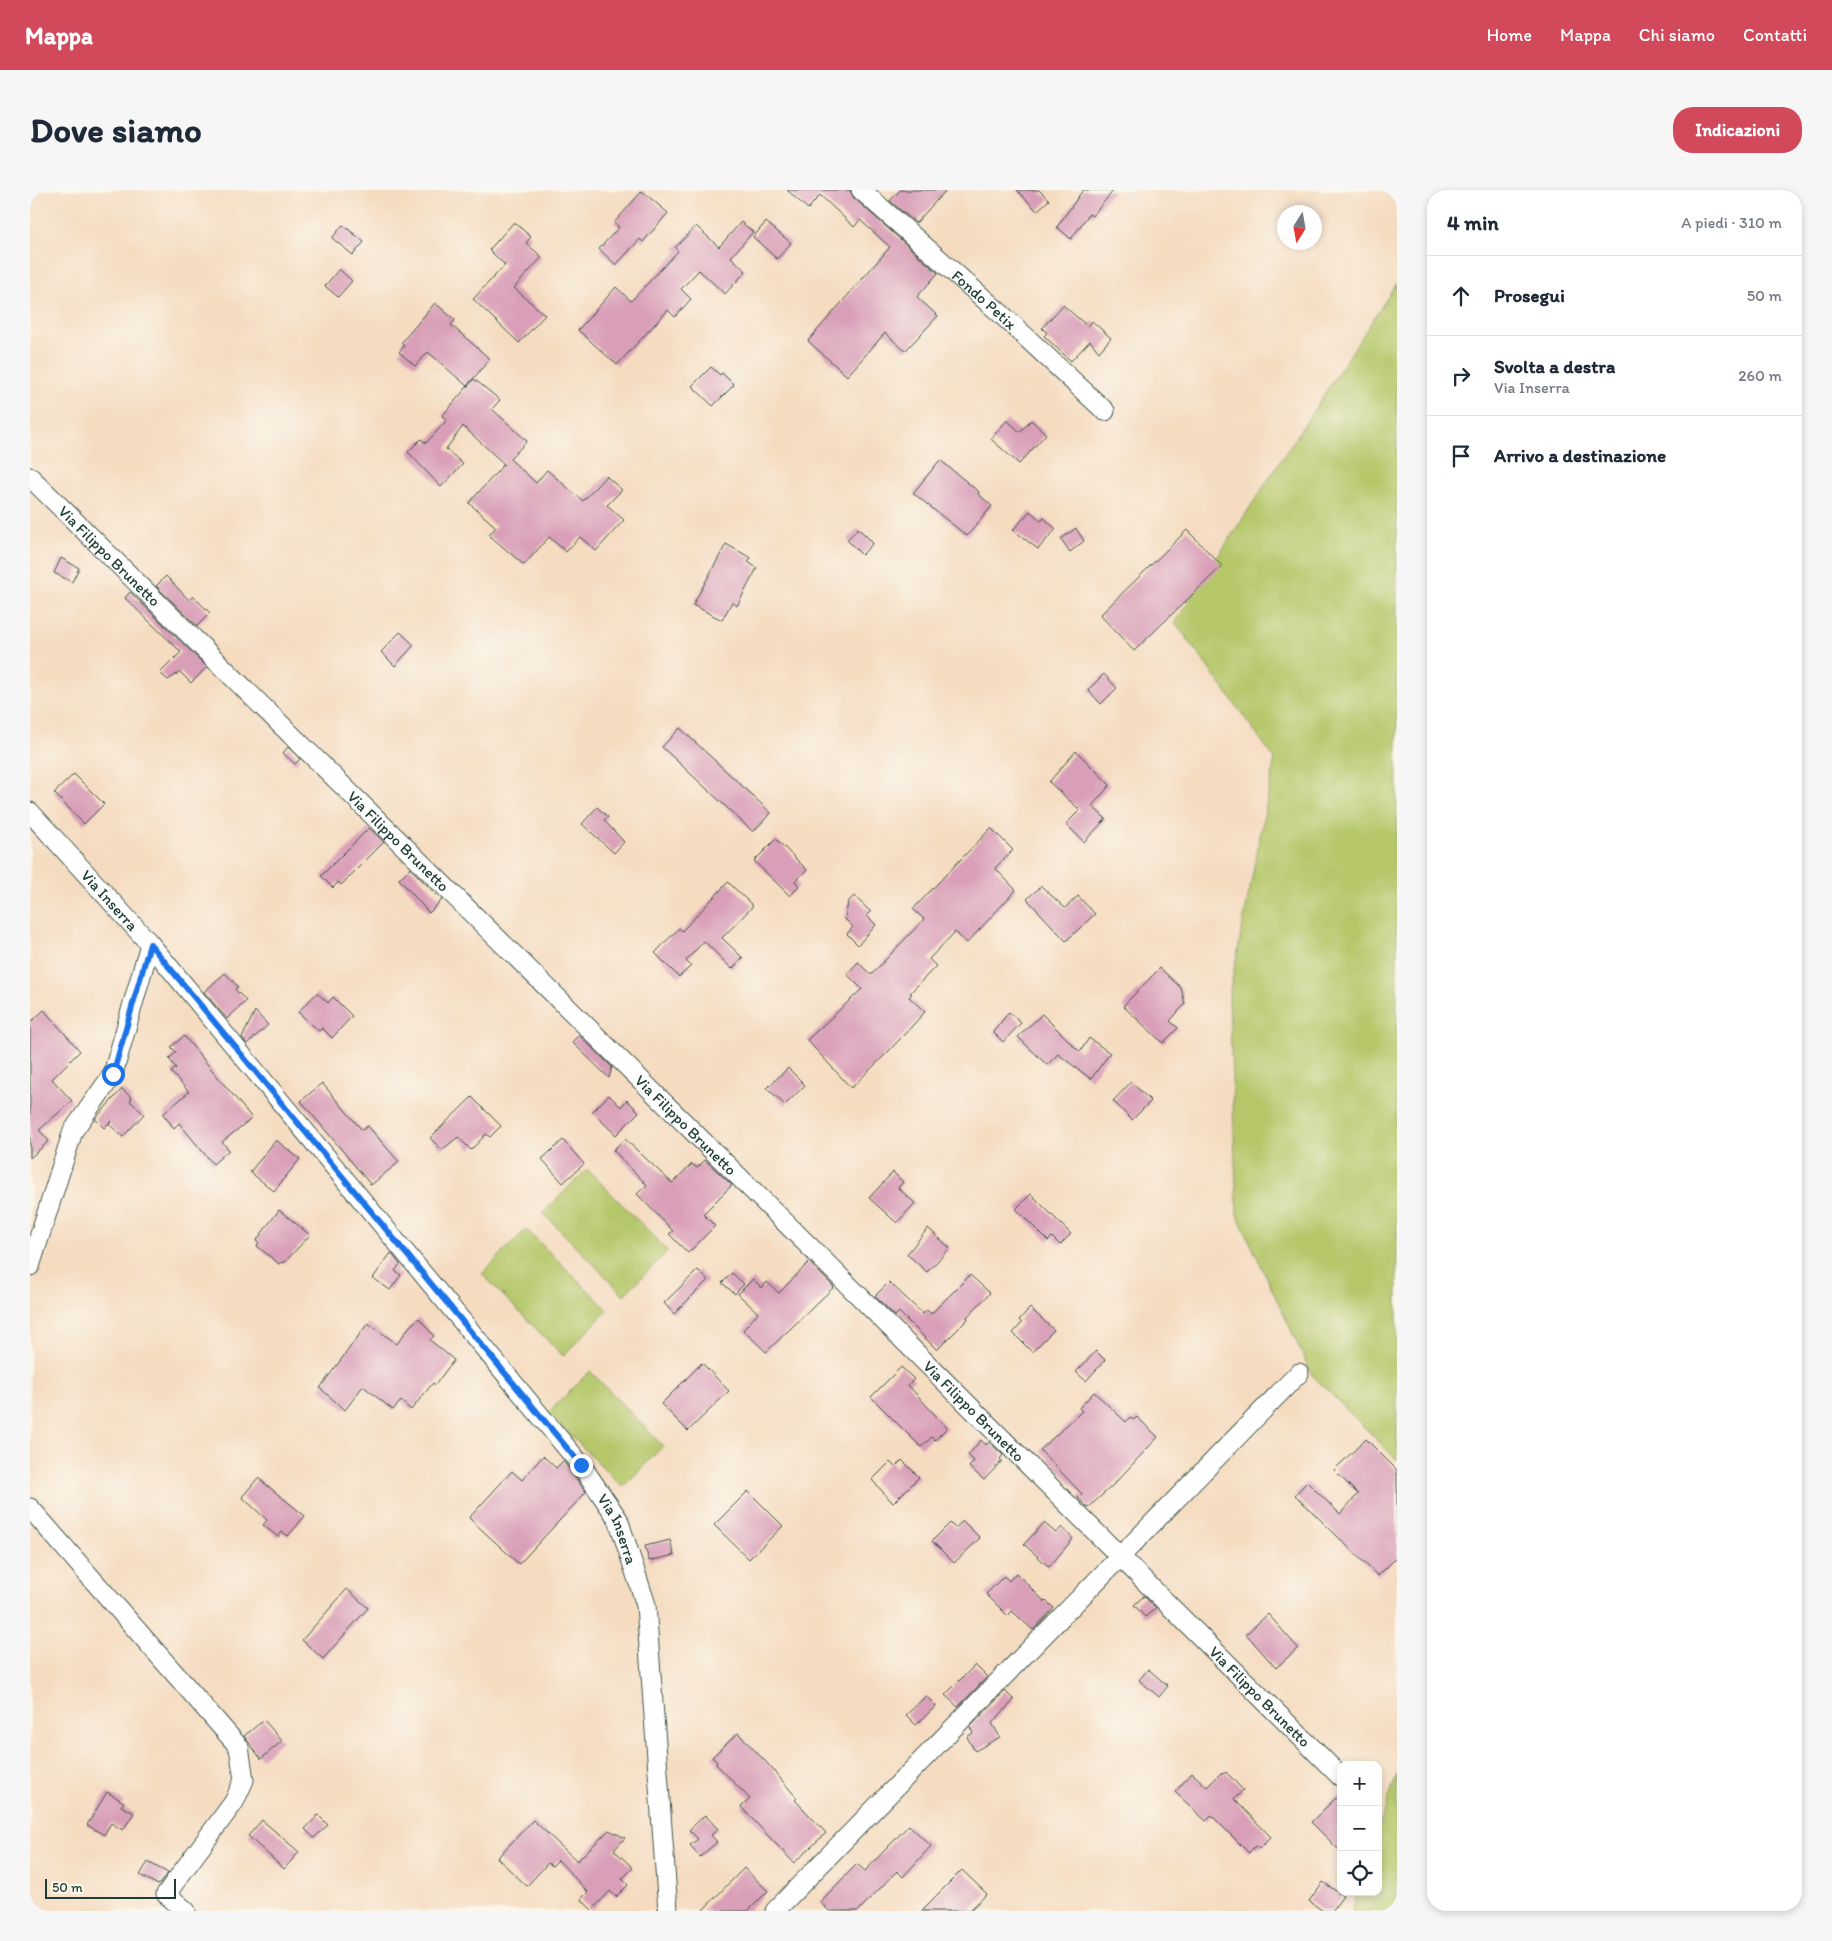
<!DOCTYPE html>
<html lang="it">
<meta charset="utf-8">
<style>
:root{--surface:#fff;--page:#f6f6f7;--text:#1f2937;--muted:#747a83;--line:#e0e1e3;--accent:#d1495b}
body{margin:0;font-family:Itim,sans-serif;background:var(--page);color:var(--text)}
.controls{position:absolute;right:15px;bottom:15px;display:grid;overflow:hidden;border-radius:10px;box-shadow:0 2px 8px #0003}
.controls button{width:45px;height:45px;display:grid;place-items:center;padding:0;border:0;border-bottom:1px solid var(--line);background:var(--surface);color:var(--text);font:25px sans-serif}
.compass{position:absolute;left:1247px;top:15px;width:45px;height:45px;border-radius:50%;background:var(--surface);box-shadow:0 2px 8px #0003;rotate:191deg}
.scale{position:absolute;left:15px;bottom:12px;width:131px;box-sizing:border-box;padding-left:5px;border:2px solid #1f3d34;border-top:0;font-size:14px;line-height:18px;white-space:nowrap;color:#1f3d34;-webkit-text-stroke:4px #fbf7ec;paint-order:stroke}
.stop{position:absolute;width:15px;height:15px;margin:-11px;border:4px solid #1a73e8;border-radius:50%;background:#fff}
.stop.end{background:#1a73e8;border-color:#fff;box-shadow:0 1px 5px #0008}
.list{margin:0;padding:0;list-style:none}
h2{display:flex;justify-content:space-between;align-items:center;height:65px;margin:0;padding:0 20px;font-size:21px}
h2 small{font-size:16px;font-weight:400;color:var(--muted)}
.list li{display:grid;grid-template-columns:32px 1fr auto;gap:15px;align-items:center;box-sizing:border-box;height:80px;padding:0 20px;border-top:1px solid var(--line)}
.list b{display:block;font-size:19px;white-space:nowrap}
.list p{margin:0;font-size:16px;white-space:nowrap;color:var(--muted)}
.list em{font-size:16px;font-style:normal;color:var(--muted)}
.icon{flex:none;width:28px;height:28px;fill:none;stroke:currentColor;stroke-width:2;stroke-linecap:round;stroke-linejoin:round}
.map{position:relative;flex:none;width:1367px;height:1721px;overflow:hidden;border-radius:20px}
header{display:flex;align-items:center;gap:30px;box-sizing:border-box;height:70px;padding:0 25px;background:var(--accent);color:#fff}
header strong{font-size:24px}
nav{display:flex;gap:28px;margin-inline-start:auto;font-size:18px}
.intro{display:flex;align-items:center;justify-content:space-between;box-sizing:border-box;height:120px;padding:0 30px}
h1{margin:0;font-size:35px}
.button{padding:12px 22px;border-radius:20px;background:var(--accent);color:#fff;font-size:18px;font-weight:700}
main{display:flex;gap:30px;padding:0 30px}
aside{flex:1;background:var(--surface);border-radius:20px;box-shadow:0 2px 8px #0003}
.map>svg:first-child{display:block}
.green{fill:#b6c76a;stroke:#6a824f}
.building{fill:#d99fb8}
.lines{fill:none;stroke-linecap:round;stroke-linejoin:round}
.minor-casing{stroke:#3f5549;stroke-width:21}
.minor{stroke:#fff;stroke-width:19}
.route{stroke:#1a73e8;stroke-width:6}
.labels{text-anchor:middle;stroke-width:5;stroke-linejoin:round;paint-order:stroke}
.street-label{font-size:16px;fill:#1f3d34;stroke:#fbf7ec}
</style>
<header>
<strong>Mappa</strong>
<nav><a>Home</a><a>Mappa</a><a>Chi siamo</a><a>Contatti</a></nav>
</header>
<div class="intro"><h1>Dove siamo</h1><a class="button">Indicazioni</a></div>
<main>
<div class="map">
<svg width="1367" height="1721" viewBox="0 0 1367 1721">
<rect width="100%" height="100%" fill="#fbf7ec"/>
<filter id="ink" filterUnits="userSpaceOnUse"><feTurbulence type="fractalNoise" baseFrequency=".02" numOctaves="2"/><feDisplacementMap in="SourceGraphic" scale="10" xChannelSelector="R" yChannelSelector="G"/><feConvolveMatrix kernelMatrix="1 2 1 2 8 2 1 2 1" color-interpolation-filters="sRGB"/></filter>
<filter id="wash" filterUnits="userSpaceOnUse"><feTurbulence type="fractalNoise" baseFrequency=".0096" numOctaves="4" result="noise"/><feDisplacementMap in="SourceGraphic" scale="20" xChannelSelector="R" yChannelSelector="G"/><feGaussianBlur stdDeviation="1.12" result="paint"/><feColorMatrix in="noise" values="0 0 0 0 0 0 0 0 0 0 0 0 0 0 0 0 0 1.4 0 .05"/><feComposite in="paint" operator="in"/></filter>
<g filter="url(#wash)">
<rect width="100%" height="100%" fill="#f5dcc1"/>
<path class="green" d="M1367,93V1270L1282,1185L1207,1024L1199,806L1245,569L1145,432Z
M557,979L638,1061L594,1105L513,1023Z
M496,1039L578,1120L533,1166L452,1084Z
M560,1181L633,1256L593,1297L518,1223Z
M1367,1584V1721H1322L1328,1702H1348V1641Z"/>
<g id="blocks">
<path class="building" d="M757,0H820L824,8L908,83L887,107L908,126L875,161L855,143L817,186L778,151L860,57L830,30L824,37L790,5L778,19Z
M870,0H916L886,33L860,11Z
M987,0H1009L1019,10L1007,21Z
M1053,0H1084L1062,26L1059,24L1041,49L1027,37Z
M612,1L638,23L613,52L610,49L586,75L569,59L589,37L584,33Z
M484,32L501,47L496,53L512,67L484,98L515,125L489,153L443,109L475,75L459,60Z
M711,32L723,42L701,67L716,81L695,104L669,80L651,99L661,109L645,127L638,120L587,175L548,140L586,97L601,111L648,61L645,58L666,36L689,57Z
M736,32L761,53L747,69L723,47Z
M313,35L334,52L323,65L302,48Z
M309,79L322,91L308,107L295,96Z
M405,113L425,130L421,135L460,169L437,196L398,162L385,176L369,162L374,156L371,153Z
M1033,115L1057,136L1062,131L1081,148L1069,162L1060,151L1041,171L1014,146L1017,143L1012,138Z
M681,177L690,185L692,183L704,195L683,216L662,196Z
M444,189L470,210L462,219L497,251L480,269L506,293L517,280L553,311L576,286L592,300L577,315L594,330L566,361L550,347L536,362L519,347L494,375L459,345L466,337L439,313L474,274L433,236L416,259L433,274L411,297L378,262L391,249L396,253L417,230L412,226Z
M977,230L990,242L1001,230L1016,244L989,274L961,249Z
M910,270L949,302L948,304L962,316L937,346L883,303Z
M1000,321L1011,331L1014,328L1026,339L1008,359L983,340Z
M828,338L843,353L832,365L817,350Z
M1046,338L1054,351L1040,362L1031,349Z
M1157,340L1192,376L1104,461L1070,425Z
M696,354L721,368L718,372L727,378L707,416L702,412L692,430L663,415Z
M31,368L49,378L42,392L24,383Z
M136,386L159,410L163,406L180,423L167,436L126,396Z
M100,402L177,477L161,493L150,482L138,490L130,483L151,462L95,408Z
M370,442L384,455L365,476L351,462Z
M1074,484L1087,498L1071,514L1058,500Z
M650,538L741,623L723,642L632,557Z
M258,557L270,569L265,574L253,563Z
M1046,561L1080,595L1062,616L1076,629L1054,652L1036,634L1050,620L1019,592Z
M44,584L74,614L54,634L24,603Z
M567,617L578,627L574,630L594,652L584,663L552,634Z
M339,638L354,652L311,695L308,692L303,698L291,686Z
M961,638L983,660L965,678L986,700L937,753L925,742L899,769L906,776L880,803L882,804L879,807L895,822L857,863L821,898L777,850L832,799L817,784L828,772L841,785L894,729L883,719Z
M746,649L777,680L765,691L769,696L760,706L724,671Z
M380,678L412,710L399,723L369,689Z
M698,692L723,716L692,748L713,768L702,779L674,751L656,771L661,776L649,787L625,763L649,738L652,741Z
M1011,696L1035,718L1048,706L1065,724L1036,751L997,709Z
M824,706L841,722L837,726L846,735L828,755L817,744L823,737L815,729L818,712Z
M1130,778L1151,798L1155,814L1140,831L1148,838L1133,853L1093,816Z
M195,783L208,797L205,799L216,811L197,829L174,802Z
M287,803L298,813L303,807L322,826L302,848L292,838L289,841L268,822Z
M14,820L50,861L22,889L42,911L9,940L19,951L0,968V833Z
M225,821L238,835L217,854L212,848Z
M979,822L991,833L973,852L963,842Z
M1012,824L1050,862L1059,848L1080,863L1061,889L1028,864L1017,875L988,847Z
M549,845L582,877L579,888L542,852Z
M154,846L222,928L192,952L199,960L183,974L149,933L144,938L133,924L159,902L141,882L146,878L139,869L146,862L141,857Z
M758,878L775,895L755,915L737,898Z
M1101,892L1121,911L1102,930L1083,911Z
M292,893L332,940L338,936L369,972L341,995L271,911Z
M92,899L102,908L100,911L114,924L93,947L79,934L81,931L74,938L65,929Z
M579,905L591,917L597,910L609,922L586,945L562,922Z
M442,907L471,936L460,947L456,944L441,960L428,947L412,960L400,948Z
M595,949L642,993L662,974L667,978L675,970L702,995L673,1024L685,1036L658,1063L639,1044L643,1041L607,1004L617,995L583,960Z
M246,950L270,969L244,1001L220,982Z
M533,950L554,974L533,993L512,969Z
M863,982L873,992L868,998L885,1013L867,1033L839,1008Z
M1001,1004L1041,1044L1030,1055L1022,1047L1018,1051L986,1019Z
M249,1020L280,1045L254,1073L252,1072L249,1074L227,1056L229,1053L226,1051Z
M898,1038L920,1058L897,1082L877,1064Z
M361,1063L370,1074L365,1081L371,1085L360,1100L343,1088Z
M779,1072L804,1097L736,1162L713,1140L728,1123L708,1104L723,1089L732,1098L737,1092L749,1103Z
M668,1080L678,1090L644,1124L634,1113Z
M702,1083L714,1094L705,1104L692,1093Z
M940,1085L960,1103L937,1127L938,1129L907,1160L869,1122L865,1126L845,1106L859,1092L893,1124L897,1120L901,1124Z
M1000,1118L1024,1140L1002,1162L983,1143L992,1133L989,1130Z
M389,1128L404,1146L400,1150L424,1170L405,1195L403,1193L381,1220L371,1211L363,1220L333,1196L315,1220L290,1198L338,1133L367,1154L380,1136Z
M1066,1161L1075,1170L1056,1191L1046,1182Z
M672,1173L699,1201L658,1241L631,1214Z
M871,1177L884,1189L878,1195L917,1238L905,1250L902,1247L891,1257L841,1207Z
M1064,1202L1096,1232L1100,1227L1103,1230L1107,1227L1128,1247L1084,1294L1058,1318L1048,1308L1052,1304L1010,1260L1052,1221L1049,1218Z
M1336,1249L1367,1280V1367L1348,1386L1265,1305L1277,1292L1310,1324L1328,1304L1304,1280Z
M951,1250L956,1255L959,1252L973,1265L970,1269L972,1271L954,1290L939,1277L944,1271L938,1265Z
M513,1266L526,1278L533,1271L556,1302L489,1374L439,1328L482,1281L492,1290Z
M872,1270L889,1287L863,1313L842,1290L860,1272L865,1277Z
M228,1288L275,1326L258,1346L252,1342L248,1347L233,1335L237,1330L212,1307Z
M718,1301L753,1336L719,1369L684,1335Z
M933,1331L950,1348L924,1373L902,1351L920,1333L925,1338Z
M1014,1333L1026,1343L1032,1337L1043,1349L1019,1377L994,1354Z
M640,1350L644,1365L619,1371L615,1356Z
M986,1383L1015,1412L1016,1411L1024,1418L1003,1440L982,1421L978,1426L956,1404L974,1386L979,1391Z
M317,1399L338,1418L293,1469L272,1450Z
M1114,1406L1126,1418L1115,1427L1104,1415Z
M1238,1424L1268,1458L1246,1478L1216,1444Z
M945,1475L957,1487L928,1517L915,1505Z
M1118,1479L1138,1496L1129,1507L1109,1490Z
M975,1501L984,1510L962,1533L970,1547L945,1561L937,1547L943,1543L940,1537Z
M896,1506L906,1516L886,1535L876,1525Z
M234,1530L252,1551L231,1569L214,1546Z
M708,1543L737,1573L767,1608L765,1610L796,1643L764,1673L711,1617L720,1609L686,1574L687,1572L682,1567Z
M1196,1582L1213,1600L1204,1609L1241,1647L1229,1659L1225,1656L1219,1663L1181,1625L1176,1631L1145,1602L1162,1583L1177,1597L1191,1583L1193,1584Z
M77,1602L94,1612L91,1616L104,1623L93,1640L81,1633L74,1645L57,1635Z
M1311,1603V1662L1281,1632Z
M288,1625L298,1635L284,1648L275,1639Z
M675,1625L688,1639L681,1645L687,1652L670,1667L660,1655L668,1649L659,1640Z
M232,1630L269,1662L254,1679L218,1646Z
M503,1630L547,1671L579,1640L595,1648L584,1660L603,1678L592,1689L598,1695L586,1707L580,1701L562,1720L551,1709L558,1702L528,1670L522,1676L518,1673L497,1696L467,1668Z
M879,1635L901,1656L873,1687L867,1681L828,1721H799L790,1712L827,1674L835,1681Z
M118,1672L138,1683L128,1695L110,1685Z
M714,1678L738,1701L718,1721H672Z
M932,1680L957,1704L939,1721H891Z
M1293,1692L1313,1706L1302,1721H1293L1279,1711Z"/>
</g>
</g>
<g filter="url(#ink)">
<use href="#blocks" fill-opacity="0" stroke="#3f5549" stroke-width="1"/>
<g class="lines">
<g class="minor-casing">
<g id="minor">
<path id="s1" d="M831,0L970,123L1075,221"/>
<path id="s2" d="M0,287L781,1058L1311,1587"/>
<path id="s3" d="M0,622L120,754L551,1275L588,1329L616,1415L638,1721"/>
<path d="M0,1076L43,941L83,884L120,754"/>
<path d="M0,1318L209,1557L214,1590L204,1612L136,1704L156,1721"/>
<path d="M745,1721L1269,1183"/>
</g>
</g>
<use href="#minor" class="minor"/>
</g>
</g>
<g class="lines" filter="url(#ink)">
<path class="route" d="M83,884L120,754L551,1275"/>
</g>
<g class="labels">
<g class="street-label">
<text dy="6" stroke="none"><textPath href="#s1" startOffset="165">Fondo Petix</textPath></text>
<text dy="6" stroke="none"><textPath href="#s2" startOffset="112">Via Filippo Brunetto</textPath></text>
<text dy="6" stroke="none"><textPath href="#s2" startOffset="518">Via Filippo Brunetto</textPath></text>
<text dy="6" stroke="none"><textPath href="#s3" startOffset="119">Via Inserra</textPath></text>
<text dy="6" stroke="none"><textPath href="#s2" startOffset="922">Via Filippo Brunetto</textPath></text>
<text dy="6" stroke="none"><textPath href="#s2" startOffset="1328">Via Filippo Brunetto</textPath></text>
<text dy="6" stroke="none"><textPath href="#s3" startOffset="929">Via Inserra</textPath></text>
<text dy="6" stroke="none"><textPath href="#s2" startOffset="1732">Via Filippo Brunetto</textPath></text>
</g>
</g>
</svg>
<div class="controls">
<button>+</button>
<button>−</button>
<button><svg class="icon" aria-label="locate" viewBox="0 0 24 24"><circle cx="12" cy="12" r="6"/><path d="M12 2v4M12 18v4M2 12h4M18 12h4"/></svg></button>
</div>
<svg class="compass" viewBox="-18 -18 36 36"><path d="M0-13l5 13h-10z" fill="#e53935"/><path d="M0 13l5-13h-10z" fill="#747a83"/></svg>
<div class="scale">50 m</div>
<div class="stop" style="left:83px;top:884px"></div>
<div class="stop end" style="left:551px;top:1275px"></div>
</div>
<aside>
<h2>4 min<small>A piedi · 310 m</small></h2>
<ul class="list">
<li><svg class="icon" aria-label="ahead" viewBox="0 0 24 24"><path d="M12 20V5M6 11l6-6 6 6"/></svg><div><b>Prosegui</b></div><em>50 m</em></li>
<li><svg class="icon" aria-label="right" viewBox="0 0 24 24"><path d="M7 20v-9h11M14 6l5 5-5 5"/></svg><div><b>Svolta a destra</b><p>Via Inserra</p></div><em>260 m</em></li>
<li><svg class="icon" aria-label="arrive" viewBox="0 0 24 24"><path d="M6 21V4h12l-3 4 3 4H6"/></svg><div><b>Arrivo a destinazione</b></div></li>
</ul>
</aside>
</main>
